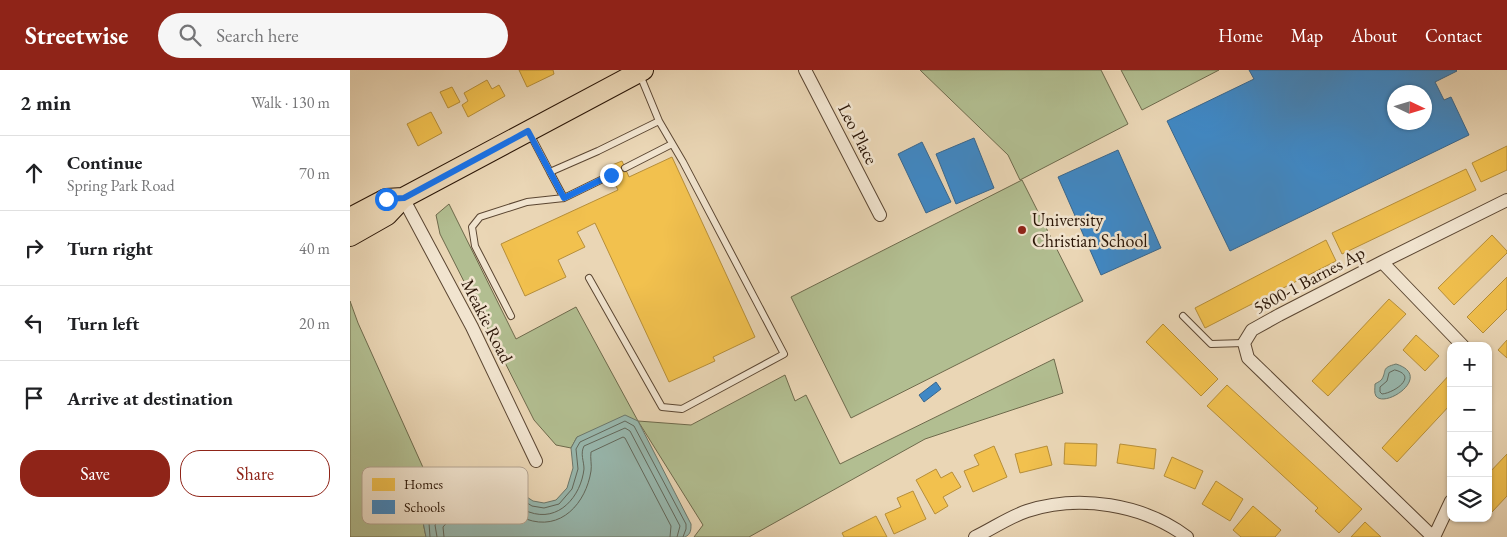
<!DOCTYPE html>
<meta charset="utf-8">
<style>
:root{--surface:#fff;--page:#f6f6f6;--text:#202124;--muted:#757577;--line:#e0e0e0;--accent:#8f2418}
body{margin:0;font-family:"EB Garamond",serif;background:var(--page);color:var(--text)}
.controls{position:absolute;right:15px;bottom:15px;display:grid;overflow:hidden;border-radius:10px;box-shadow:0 1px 4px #0004}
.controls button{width:45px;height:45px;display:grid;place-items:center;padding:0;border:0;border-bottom:1px solid var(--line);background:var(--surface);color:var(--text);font:25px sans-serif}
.compass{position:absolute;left:1037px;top:15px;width:45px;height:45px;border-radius:50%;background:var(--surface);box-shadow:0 1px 4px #0004;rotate:94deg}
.stop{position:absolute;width:15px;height:15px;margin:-11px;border:4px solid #1a73e8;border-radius:50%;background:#fff}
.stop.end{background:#1a73e8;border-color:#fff;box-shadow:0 1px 5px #0008}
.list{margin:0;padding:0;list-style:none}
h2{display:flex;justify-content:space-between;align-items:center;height:65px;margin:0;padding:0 20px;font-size:21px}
h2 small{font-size:16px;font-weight:400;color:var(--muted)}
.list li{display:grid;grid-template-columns:32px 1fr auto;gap:15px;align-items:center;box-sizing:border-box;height:75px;padding:0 20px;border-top:1px solid var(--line)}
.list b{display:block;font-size:19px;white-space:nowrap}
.list p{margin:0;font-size:16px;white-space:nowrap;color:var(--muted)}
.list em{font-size:16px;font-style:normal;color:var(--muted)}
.actions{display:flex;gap:10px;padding:15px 20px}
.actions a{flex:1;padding:11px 0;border:1px solid var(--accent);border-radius:20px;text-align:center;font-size:18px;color:var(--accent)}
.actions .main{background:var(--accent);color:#fff}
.icon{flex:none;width:28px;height:28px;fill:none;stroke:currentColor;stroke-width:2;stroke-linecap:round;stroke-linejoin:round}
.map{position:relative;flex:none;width:1157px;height:467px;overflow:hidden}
header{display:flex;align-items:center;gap:30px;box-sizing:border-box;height:70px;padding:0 25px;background:var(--accent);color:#fff}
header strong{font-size:24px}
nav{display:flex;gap:28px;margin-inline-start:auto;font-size:18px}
.search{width:350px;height:45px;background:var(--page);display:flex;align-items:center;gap:12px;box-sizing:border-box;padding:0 18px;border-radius:28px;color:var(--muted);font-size:19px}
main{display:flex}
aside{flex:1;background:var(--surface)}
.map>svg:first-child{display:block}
.green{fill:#b2be91;stroke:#6e6a4c}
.water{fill:#98b9b0;stroke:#6c786c}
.homes{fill:#f2c14e;stroke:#b68e39}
.schools{fill:#3f88c5;stroke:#39668c;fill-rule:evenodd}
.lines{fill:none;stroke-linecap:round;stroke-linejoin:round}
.shore{stroke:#62685c;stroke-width:1}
.lane-casing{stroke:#5b4632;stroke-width:8}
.street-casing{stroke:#5b4632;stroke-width:14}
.primary-casing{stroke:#2b1607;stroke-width:22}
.lane{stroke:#f1e4cf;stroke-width:6}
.street{stroke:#f1e4cf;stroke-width:12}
.primary{stroke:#ead6b5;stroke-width:20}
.route{stroke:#1a73e8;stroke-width:6}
.poi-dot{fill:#8f2418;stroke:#f1e4cf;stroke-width:2}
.labels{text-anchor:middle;stroke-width:5;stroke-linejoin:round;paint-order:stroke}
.street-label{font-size:18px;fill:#2b1607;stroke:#f1e4cf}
.poi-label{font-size:18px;fill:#2b1607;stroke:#f1e4cf;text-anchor:start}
.key{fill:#f1e4cf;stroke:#b6a693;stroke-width:1}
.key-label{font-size:14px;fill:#2b1607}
</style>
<header>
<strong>Streetwise</strong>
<div class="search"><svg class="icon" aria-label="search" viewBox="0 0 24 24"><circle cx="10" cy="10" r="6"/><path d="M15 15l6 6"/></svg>Search here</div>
<nav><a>Home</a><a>Map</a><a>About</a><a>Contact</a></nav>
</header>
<main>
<aside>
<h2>2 min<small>Walk · 130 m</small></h2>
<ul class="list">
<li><svg class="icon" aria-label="ahead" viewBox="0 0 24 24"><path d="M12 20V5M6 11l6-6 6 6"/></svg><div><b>Continue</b><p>Spring Park Road</p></div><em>70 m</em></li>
<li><svg class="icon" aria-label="right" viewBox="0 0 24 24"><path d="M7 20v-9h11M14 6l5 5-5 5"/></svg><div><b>Turn right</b></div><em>40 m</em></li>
<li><svg class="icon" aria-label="left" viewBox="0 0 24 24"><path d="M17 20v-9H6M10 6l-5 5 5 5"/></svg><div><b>Turn left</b></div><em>20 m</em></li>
<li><svg class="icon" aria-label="arrive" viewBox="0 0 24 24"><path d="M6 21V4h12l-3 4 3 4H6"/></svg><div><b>Arrive at destination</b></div></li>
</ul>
<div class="actions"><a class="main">Save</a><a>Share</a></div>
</aside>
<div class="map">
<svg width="1157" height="467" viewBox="0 0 1157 467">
<rect width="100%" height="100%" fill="#ead6b5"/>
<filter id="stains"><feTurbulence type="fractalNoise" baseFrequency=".004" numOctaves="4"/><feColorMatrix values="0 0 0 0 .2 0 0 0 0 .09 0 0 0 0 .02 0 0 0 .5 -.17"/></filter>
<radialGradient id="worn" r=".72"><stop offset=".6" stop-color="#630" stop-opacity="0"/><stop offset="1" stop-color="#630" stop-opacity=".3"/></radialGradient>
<path class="green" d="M570,0H751L778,54L670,110L658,85Z
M771,0H869L792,40Z
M672,110L733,231L501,348L441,227Z
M99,134L166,269L226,237L288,351L341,355L435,305L445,331L456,325L490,394L704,289L713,323L575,369L399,467H344L353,455L288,351L227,367L221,378L206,375L184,350L90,164L86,145Z
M0,231L8,253L89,433L73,452L76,467H0Z"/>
<path class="water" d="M1046,294C1084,306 1035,339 1026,326C1024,323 1025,318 1025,314C1028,312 1031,311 1032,309C1037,300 1031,298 1046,294Z
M275,345L288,351L341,454C341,460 341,464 335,467H76L73,452L89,433L146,411L157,414L183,431L194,433L206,430L217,418L223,398L221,378L227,367Z"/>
<path class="homes" d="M169,0H203L204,4L177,17Z
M137,10L142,19L149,15L155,26L118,47L112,35L118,31L114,23Z
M102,17L110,32L98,38L90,22Z
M81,42L92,63L68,76L57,54Z
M1157,76V100L1131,112L1122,93Z
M322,87L405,267L363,287L365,291L319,312L245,153L227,162L235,177L208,190L216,207L175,226L151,174L268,120L257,97L272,91L279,107Z
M1116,99L1126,120L992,184L982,163Z
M1142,165L1157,181V183L1104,235L1088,218Z
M976,170L986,191L855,258L845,238Z
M1157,207V239L1133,263L1117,247Z
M1039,229L1056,244L978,326L962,311Z
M813,254L868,309L851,326L796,272Z
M1066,265L1089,286L1075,301L1053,280Z
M1157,270V288L1148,280Z
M1101,303V334L1047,392L1032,378Z
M877,315L1012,439L989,463L965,441L968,438L857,336Z
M715,373L747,374L746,396L714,394Z
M770,374L806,379L804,399L767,393Z
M644,376L657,407L623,422L614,401L629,395L624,385Z
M697,376L702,395L670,403L665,384Z
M1157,384V426L1142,442L1138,439V404Z
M822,387L853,401L845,419L814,406Z
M586,399L591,408L602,402L611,417L593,427L598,436L585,444L566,410Z
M866,411L893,429L880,451L852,434Z
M563,421L576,449L544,464L535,444L551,437L547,428Z
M903,436L931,460L925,467H891L883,460Z
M526,446L537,467H494L492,463Z
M1015,452L1031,467H1001Z"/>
<path class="schools" d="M899,0H1106L1107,1L1085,12L1094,30L1101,27L1119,65L880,181L817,51L904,9ZM1044,22H1074V52H1044Z
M624,68L644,118L606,134L586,84Z
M572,72L601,132L576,143L548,84Z
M768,80L811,178L751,205L708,107Z
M586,312L591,319L574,332L569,325Z"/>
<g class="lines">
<path class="shore" d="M1045,300C1069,306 1044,323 1032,324L1030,322V317L1037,311L1039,303Z
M80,467L79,453L92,438L146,416L155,419L182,436L194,438L209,434L222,419L228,399L226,379L230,372L275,351L284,356L336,454V459L333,467
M87,467L85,455L96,443L146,423C159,426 167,438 179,442C209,453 231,426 234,399C234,391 230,384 234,376L275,358L280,361L330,456L327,467
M94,467L93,457L100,449L146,431C157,435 165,445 176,449C211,462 236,433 241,401C242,395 240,388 241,382L273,367L275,368L321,456L320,467"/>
<g class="lane-casing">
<path id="lane" d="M179,62L200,102L248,81L309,51L290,5
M275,98L322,74
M200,102L214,128
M239,208L312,337L332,339L434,284L333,92L309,51
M161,246L125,176L122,157L130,147L177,132L214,128L261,105
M833,246L861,274L894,273"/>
</g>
<g class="street-casing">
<path id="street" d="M455,0L530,145
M53,128L122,257L186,391
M1032,192L1113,276
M625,467C642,459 659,447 677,441C729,424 793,434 837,467
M1083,467L898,288L894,273L902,260L929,245L1032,192L1157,130
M1084,467L1101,431"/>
</g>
<g class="primary-casing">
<path id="primary" d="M0,148L36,129L53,128
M0,166L37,145L53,128L293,0"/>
</g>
<use href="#lane" class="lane"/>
<use href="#street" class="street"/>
<use href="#primary" class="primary"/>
</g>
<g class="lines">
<path class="route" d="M36,129L54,128L178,61L214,128L261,105"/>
</g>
<circle class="poi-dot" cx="672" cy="160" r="5"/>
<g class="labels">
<g class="street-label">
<text transform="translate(508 64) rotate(63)" y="6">Leo Place</text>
<text transform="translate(959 210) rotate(-28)" y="6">5800-1 Barnes Ap</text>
<text transform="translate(137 251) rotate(63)" y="6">Meakie Road</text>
</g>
<g class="poi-label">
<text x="682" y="156">University<tspan x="682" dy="21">Christian School</tspan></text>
</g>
</g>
<rect x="12" y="397" width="166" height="57" rx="8" class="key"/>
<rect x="22" y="408" width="23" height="13" fill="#f2c14e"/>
<rect x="22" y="430" width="23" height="14" fill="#3f88c5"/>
<g class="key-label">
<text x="54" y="419">Homes</text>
<text x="54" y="442">Schools</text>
</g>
<rect width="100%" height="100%" filter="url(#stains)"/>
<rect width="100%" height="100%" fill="url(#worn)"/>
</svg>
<div class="controls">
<button>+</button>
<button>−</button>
<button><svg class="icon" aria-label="locate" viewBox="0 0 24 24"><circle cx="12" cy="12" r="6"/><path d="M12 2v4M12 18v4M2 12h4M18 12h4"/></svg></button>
<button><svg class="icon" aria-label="layers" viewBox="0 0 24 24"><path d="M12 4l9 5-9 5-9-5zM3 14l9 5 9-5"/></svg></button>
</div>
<svg class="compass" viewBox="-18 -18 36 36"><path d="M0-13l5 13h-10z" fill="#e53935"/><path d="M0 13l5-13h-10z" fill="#757577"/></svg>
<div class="stop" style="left:36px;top:129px"></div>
<div class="stop end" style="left:261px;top:105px"></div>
</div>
</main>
